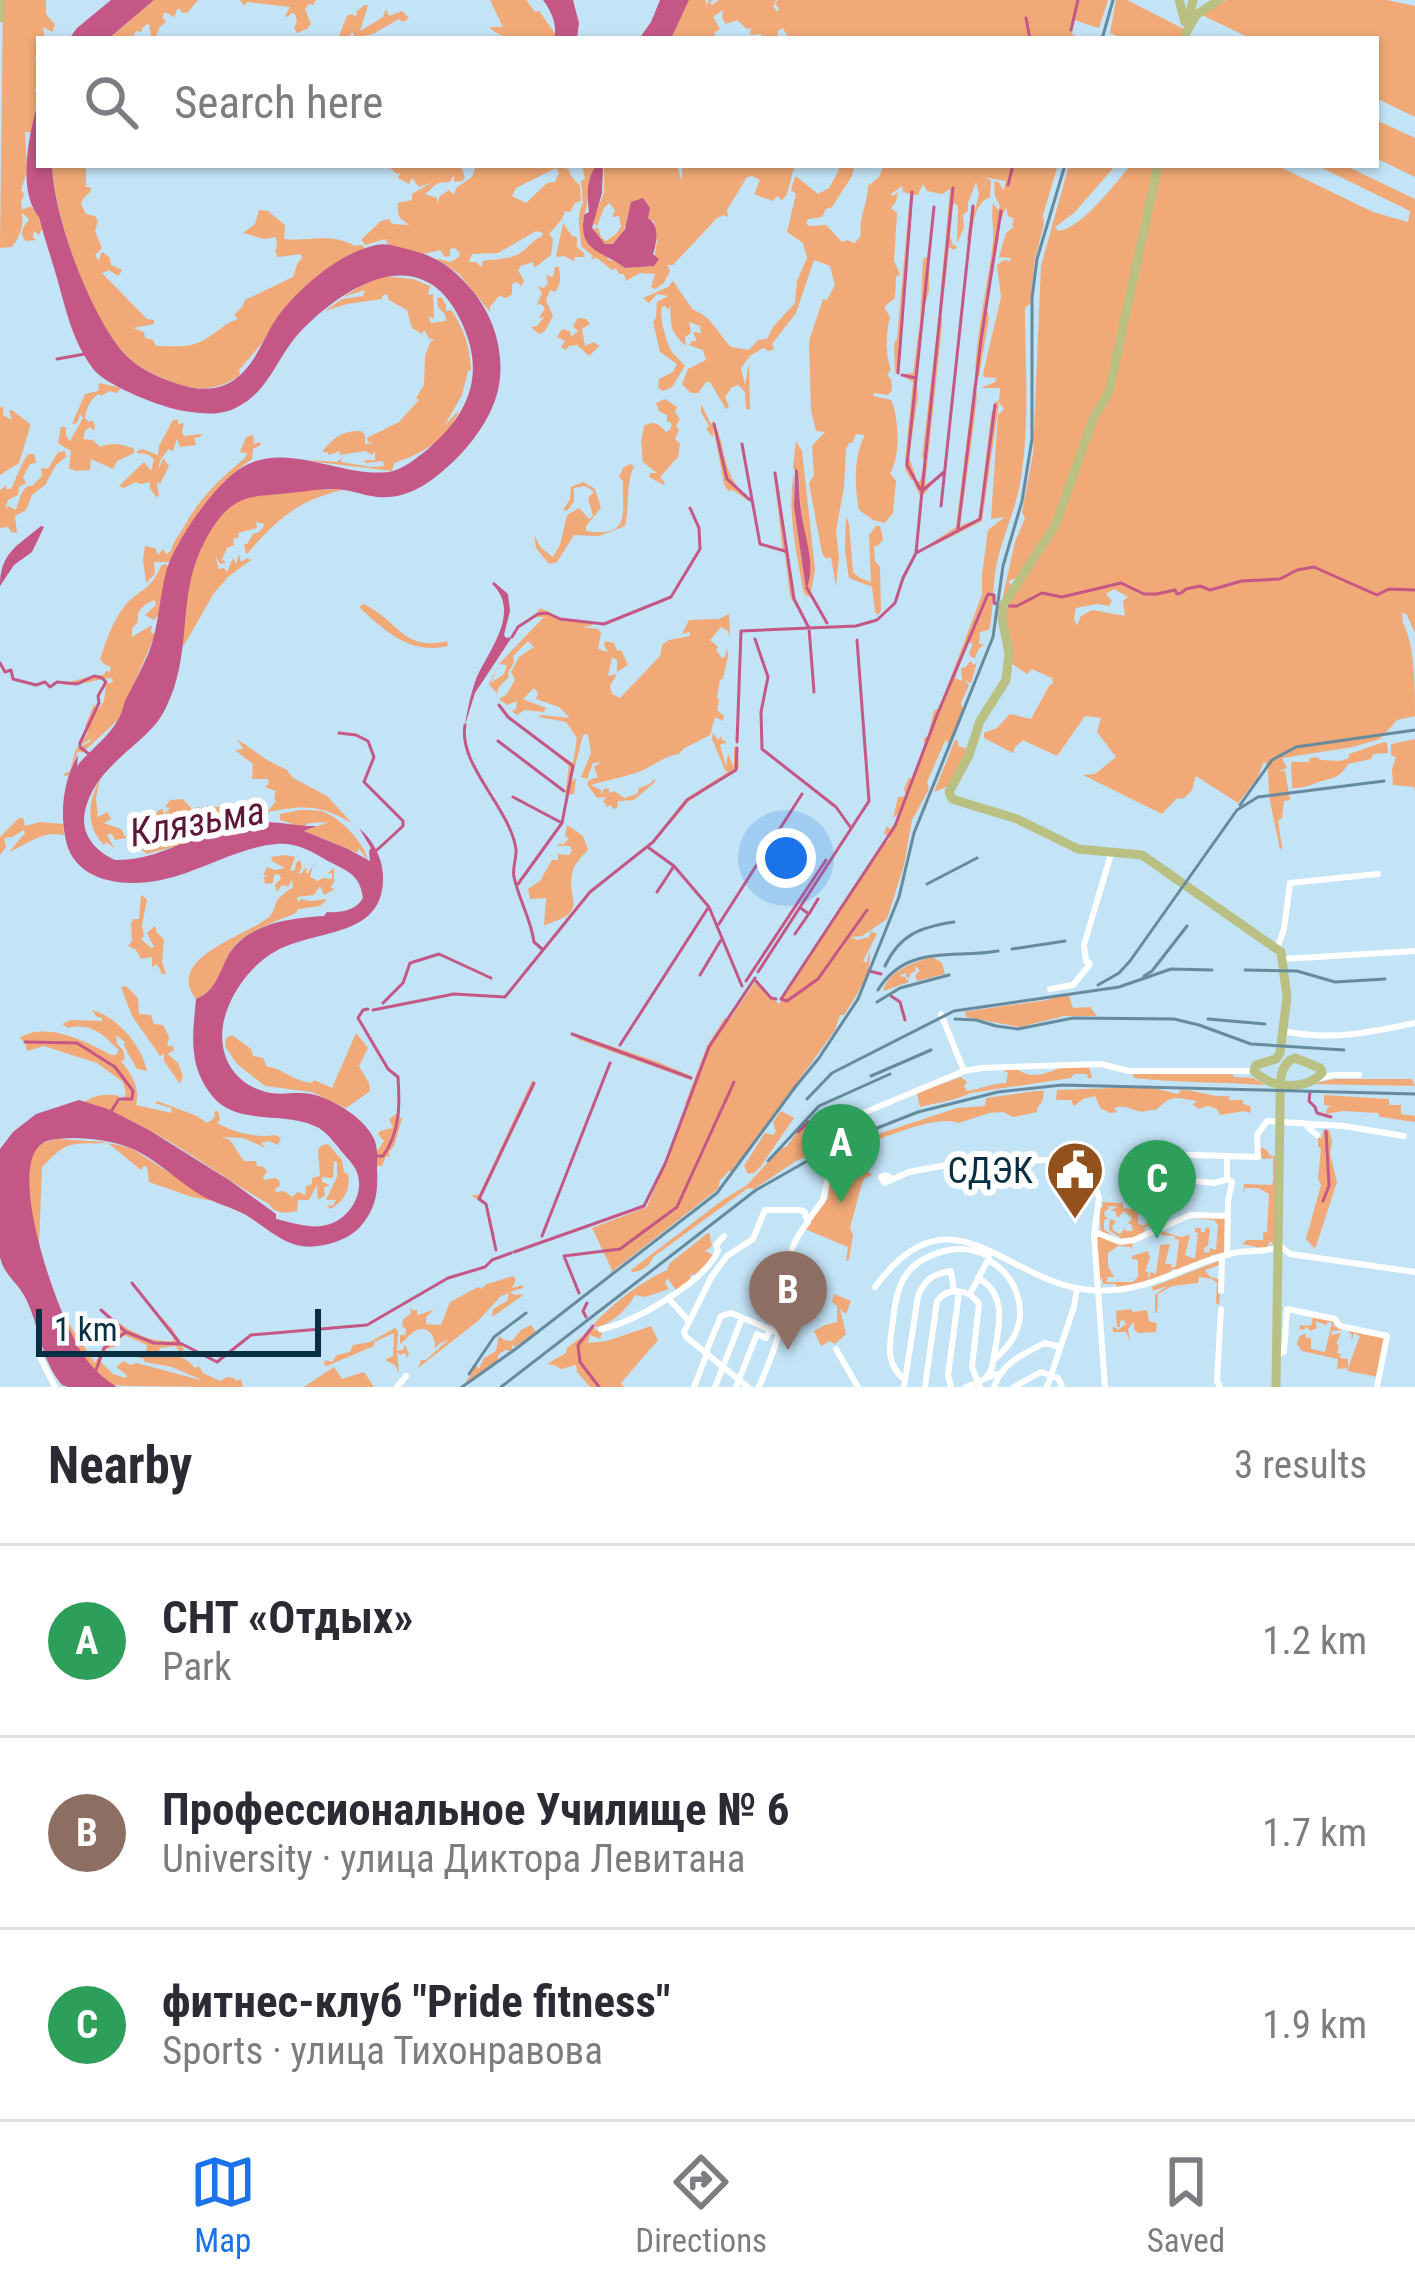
<!DOCTYPE html>
<meta charset="utf-8">
<style>
:root{--surface:#fff;--page:#f7f7f7;--text:#2b2b33;--muted:#7c7c81;--line:#e1e1e2;--accent:#1a73e8}
body{margin:0;font-family:"Roboto Condensed",sans-serif;background:var(--page);color:var(--text)}
.scale{position:absolute;left:36px;bottom:30px;width:285px;box-sizing:border-box;padding-left:12px;border:6px solid #072e41;border-top:0;font-size:33px;line-height:42px;white-space:nowrap;color:#072e41;-webkit-text-stroke:9px #fefefe;paint-order:stroke}
.you{position:absolute;left:786px;top:858px;width:42px;height:42px;margin:-30px;border:9px solid #fff;border-radius:50%;background:#1a73e8;box-shadow:0 0 0 18px #1a73e833}
.badge{display:grid;place-items:center;width:78px;height:78px;border-radius:50%;background:var(--accent);color:#fff;font-size:39px;font-weight:700}
.pin{position:absolute;translate:-50% -99px;filter:drop-shadow(0 3px 6px #0008)}
.pin::after{content:'';position:absolute;top:63px;width:42px;height:36px;background:inherit;clip-path:polygon(0 0,100% 0,50% 100%)}
.list{margin:0;padding:0;list-style:none}
h2{display:flex;justify-content:space-between;align-items:center;height:156px;margin:0;padding:0 48px;font-size:51px}
h2 small{font-size:39px;font-weight:400;color:var(--muted)}
.list li{display:grid;grid-template-columns:78px 1fr auto;gap:36px;align-items:center;box-sizing:border-box;height:192px;padding:0 48px;border-top:3px solid var(--line)}
.list b{display:block;font-size:45px;white-space:nowrap}
.list p{margin:0;font-size:39px;white-space:nowrap;color:var(--muted)}
.list em{font-size:39px;font-style:normal;color:var(--muted)}
.icon{flex:none;width:66px;height:66px;fill:none;stroke:currentColor;stroke-width:2;stroke-linecap:round;stroke-linejoin:round}
.map{position:relative;flex:none;width:1415px;height:1387px;overflow:hidden}
.search{position:absolute;background:var(--surface);box-shadow:0 3px 9px #0004;left:36px;right:36px;top:36px;height:132px;display:flex;align-items:center;gap:30px;box-sizing:border-box;padding:0 42px;border-radius:0px;color:var(--muted);font-size:45px}
.sheet{height:732px;background:var(--surface)}
nav{display:flex;justify-content:space-around;align-items:center;box-sizing:border-box;height:168px;border-top:3px solid var(--line);background:var(--surface);font-size:33px;color:var(--muted)}
nav a{display:grid;justify-items:center;gap:6px}
nav .on{color:var(--accent)}
.map>svg:first-child{display:block}
.green{fill:#f1a977;fill-rule:evenodd}
.water{fill:#c45786}
.lines{fill:none;stroke-linecap:round;stroke-linejoin:round}
.stream{stroke:#c45786;stroke-width:3}
.minor{stroke:#fff;stroke-width:6}
.major{stroke:#bac082;stroke-width:9}
.rail{stroke:#678b9e;stroke-width:3}
.labels{text-anchor:middle;stroke-width:12;stroke-linejoin:round;paint-order:stroke}
.poi-label{font-size:36px;fill:#072e41;stroke:#fefefe;text-anchor:end}
.water-label{font-size:39px;font-style:italic;fill:#5d1738;stroke:#fefefe}
</style>
<div class="map">
<svg width="1415" height="1387" viewBox="0 0 1415 1387">
<rect width="100%" height="100%" fill="#c3e3f6"/>
<path class="green" d="M3,0H46V14L55,25L52,32L43,27L45,39H39V50L35,57L36,59L39,57L37,76L39,84L34,91H39L31,132H25L27,171L21,190L24,194L21,202L22,210L31,206L39,217L42,229L39,235L34,231L33,237L36,240L26,241C17,232 25,227 29,219L21,212C25,223 20,237 12,247L0,248Z
M154,0H198L188,12L183,13L178,8L174,17L165,12L162,17L166,22L160,27L155,37H151L149,23L143,27L141,32L136,31L133,37L130,35L126,39H108Z
M240,0H316L313,5L309,4L305,9L311,24L307,29L297,33L294,28L297,21L295,14L291,13L288,17L285,16L290,7L247,2L244,6Z
M490,0H526L535,12L539,11L556,35L554,39C530,39 506,44 489,27H503Z
M689,0H705L707,5L709,0H713L710,2L712,5L719,0H776L773,6L777,12L779,9L775,3L778,0H1108L1099,28L1074,20L1072,34L1081,39H789L783,28L778,31L777,39H762L761,34L750,35L751,28L747,29L737,20L726,24L722,18L723,10L713,17L720,29L714,33L718,39H671Z
M1116,0H1127L1184,29L1183,39H1123L1110,33Z
M1227,0H1387L1415,6V117L1376,98V39H1252L1202,15L1211,5Z
M365,5H368L360,31L383,17L386,9L389,16L402,11L409,18L403,22L399,19L373,34L364,36L363,39H354L353,32L348,37L339,36L347,16L352,14L356,17L357,11Z
M1376,120L1415,138V177L1376,158Z
M52,165H86V187H90L91,191L83,199L81,204L86,214L95,216L98,221L95,231L102,248L95,255L99,261L101,253L103,252L110,258L111,265L122,270L118,276L109,270L102,273L147,319L154,320V324L133,328L144,332L145,338L153,340L156,346C170,346 187,348 200,342C214,336 222,324 238,319L234,315L242,307L245,300L293,277L298,262L302,259L301,254L278,257L275,251L277,247L276,237L265,239L243,233L255,224L259,210L268,211L285,225L284,239C308,242 330,232 355,246L362,245L366,249L353,255L281,312L263,342L239,370L240,375C220,389 201,392 178,384C157,376 136,368 121,350C86,306 56,221 52,165Z
M393,165H463L462,170L465,177L463,181L454,182V175L450,182L438,183L425,194L437,198V204L440,196L449,190L454,195L456,188L472,177L475,169L473,165H559L569,170L571,176L580,186L581,201L575,203L570,212L565,211L562,219L549,234L553,239L551,255L534,268L533,262L521,266L518,270L524,281L521,286L517,282L512,284V294L507,298L499,296L490,307V312L459,274L436,258L450,262L459,257L460,253L455,248L450,249V256L445,257L440,250L424,254L389,245L385,239L366,245L361,240L381,221L389,219L392,224L409,225C400,218 397,218 398,203L412,200V194L431,183L419,187L412,178L409,184L398,178L400,173L397,174L390,168ZM556,168L559,173L555,182L547,183L526,203L512,196L516,188ZM536,231L543,233L542,236C532,241 528,248 520,253C510,260 494,259 483,261L481,267L476,262H469L472,254L498,253Z
M582,165H597C585,183 591,203 582,221L609,260L616,261L625,268L653,266L657,241L654,222L648,218V213L628,214C627,227 620,240 609,246L600,240L592,229L598,228L601,237L606,241L616,234L621,227L619,216L612,217L615,210L609,203L604,208L597,226L592,222L604,193V165H677L681,180L683,165H794V168L787,194L782,200L777,196L773,201L754,194L760,180L752,176L747,177L727,210L728,217L724,215L717,218L673,265H667L670,271L664,283L655,289L651,287L655,274L640,273L626,281L624,274H619L616,268L612,270L597,258L591,259L593,256L581,246C581,231 575,217 583,203L581,181L585,179Z
M837,165H867L854,166L852,176L832,207L826,209L822,217L808,219L806,223L809,226L826,225L842,242L847,240L855,243L861,235C858,219 868,203 868,186L879,177L884,165H1058L1043,215L1044,224L1035,259L1030,304L1025,308C1025,364 1030,422 1021,477C1017,508 1002,536 996,567C992,590 994,610 989,630L980,632L979,644H984L978,650L975,658L971,657L969,653L973,644L968,642L955,678L962,681L961,668L966,667L970,661L974,665L977,662L971,683L965,680L969,685L961,703L963,709C959,721 955,733 948,744L946,739L927,782L929,789L912,820L904,865L887,919L862,936L851,937L857,940L869,937L871,931L877,934L863,961L867,963L869,952C874,970 855,998 844,1015H840L835,1030L740,1162L736,1163L733,1172L729,1171L720,1180L718,1189L609,1274L612,1270L592,1228L647,1207L679,1130L680,1119L687,1106L685,1104L707,1046L725,1018L730,1019L755,982L779,1004L837,916V911L884,841L887,842L890,838L884,833L887,826L890,829L897,821L899,813L893,818L898,797L906,796L904,789L909,777L912,781L925,747L924,738L928,736L934,711L939,708L982,595V574L988,530L1005,517L991,519L998,415L1004,409L999,402L982,521L933,546L930,544L956,527L974,382L977,397L974,423L960,526L978,519L979,515L991,416L995,402L999,401L1000,388H981L995,382L997,378L984,377L983,374L1001,297L997,265L1004,260L1011,261L1010,258L999,257L1006,233L1014,227L1012,225L1014,219L1008,216L1006,207L996,234L999,236L987,309L989,318L979,376L975,377C976,332 988,285 993,242C994,229 991,218 993,203L998,210L1000,206L995,196L994,181L1000,183L1003,191L1006,181L983,177L991,180L990,197C972,205 974,226 970,243L967,240L972,206L974,204L975,210L979,194L976,182L968,203V211L963,215L964,228L957,243L958,207L955,203L953,206L950,236L953,245L957,246L954,250L949,247L942,311H939L950,189L942,194L927,191L923,184L918,195H913L898,374L895,372L894,344L897,338L910,194L903,192L902,186L891,194L893,196L898,192L896,202L891,208L897,213L894,261L900,274L896,277L895,298L884,307L890,317C886,332 885,355 891,369L887,375L891,379L892,390L888,395L874,393L873,396L891,400C899,418 901,456 890,473L896,481L893,513L885,523L873,520L859,510C854,485 854,455 865,435L856,434L852,443H849L846,449L844,487L836,531L839,557L836,586L831,558H825L822,553L809,483L814,475L812,446L825,432L816,431L811,410L809,341L823,299L827,300L835,285L830,266L814,260L796,313L772,344L774,349L769,351L763,348L750,356L741,368L745,385L749,363L750,410L746,409L745,392L738,385L731,388L725,397L729,407L726,409L710,382H706L698,393H691L682,384L688,369L706,360L703,350L689,345L692,341H697L693,332L701,333L700,326L689,322L691,333L685,337L686,346C668,329 672,327 670,306L668,310L665,306L662,307C659,317 666,342 672,352C676,357 681,361 685,366L672,387L663,391L658,388L659,379L673,372L677,364L660,352L653,322L656,318L657,302L668,296L657,294L649,303L643,298L668,287L673,281L693,310C712,316 718,334 731,347L749,350L758,340L767,339L773,327L795,303L797,281L807,258L803,243L787,232L796,194L791,190L795,177H797L818,194L829,188L839,170Z
M1069,165H1116L1074,213L1055,227L1058,231C1083,228 1114,184 1131,165H1276L1373,212L1408,222L1410,211L1316,165H1344L1415,199V633L1407,615L1402,612L1403,623C1415,646 1415,687 1415,716L1397,720L1380,739L1353,747L1282,758L1287,768L1279,771H1285L1290,800L1284,801L1282,818L1278,821L1282,847L1280,850L1269,796L1268,767L1264,761L1257,779L1238,803L1196,776L1192,790L1183,799L1177,798L1162,814L1083,775L1095,774L1116,757L1097,732L1101,718L1085,716L1057,756L1023,740L1015,747L1013,753L984,738V733L997,728L1010,714L1031,719L1049,686L1053,683L1052,678L1032,669L1027,674L1011,663C1008,645 1001,620 1008,603C1013,592 1018,589 1020,576L1009,581L1011,587L1005,598L1003,596L1015,542L1025,518L1022,512L1033,454L1041,266ZM1114,589L1128,597L1123,601L1125,616L1092,610L1081,616L1077,626L1074,619L1076,608L1097,604L1109,606L1112,601L1106,594Z
M563,223L572,236L577,237V247L584,253L585,257H575L574,261L564,256L556,257Z
M926,257L929,258V292L924,306L916,380L918,396L909,457L916,477L912,481L905,469V460L913,382L901,375L913,373L920,322L923,260Z
M555,267H559C560,277 562,282 555,292L550,290L546,301L553,316L545,331L539,334L531,327L537,326L544,317L539,318L545,308L541,304L537,305L542,293L538,286L544,288L548,283L546,275L553,277Z
M383,276L413,279L430,286L428,295L433,294L434,319L428,316L431,323L446,321L445,314L438,307L437,298L441,297L446,305V311L451,310C464,328 470,348 471,370L468,371L462,395L444,426L459,410C449,439 422,454 394,463L392,471L317,462L311,460L337,462L342,458L341,462L371,467L384,466L383,461L365,463V460H375V451L372,455L365,451L340,455V451L329,455L327,452H322C334,437 342,431 361,431L365,435V444L374,443L368,442L367,438L399,422L419,400L416,398L424,385L425,356L431,341L435,340L429,338L424,330L422,334L412,328L407,310L389,300L387,294L382,296V299L347,304L325,311L342,299L363,296L365,290L343,297L370,280Z
M939,315L942,317V326L925,485L930,482L932,484L921,498L914,483L920,481L925,461L922,457Z
M578,318L586,319L590,324L582,329L585,346L594,342L599,346L589,356L577,345L569,346L566,350L561,347L565,341L557,337L562,329L570,331L571,337L578,331L573,326Z
M99,383L121,388L117,393L109,391L101,396L98,394C89,401 87,408 85,418L89,422L93,421L95,426L94,431L90,427L85,431L83,439L93,440L100,447C111,442 121,444 134,449V453L117,461L113,469L91,459L90,470L75,471L69,468L71,451L58,443L61,427H66V436L70,441L83,418L80,414L77,423L72,424L85,394L98,391Z
M665,399L677,407L675,412L680,419L676,426L679,430L675,439L680,444L678,457L660,477L665,483L664,485L649,477L650,473H657L643,462L641,442L644,426C655,420 658,424 666,432L670,430L672,424L667,421V415L659,411L656,403Z
M701,404L711,424L714,421C727,450 722,477 748,497L747,500L733,490L728,491L724,484L713,426V437L706,429L709,426L701,412Z
M3,406V415L12,420L9,411L12,410L30,424V427L19,463L0,475V408Z
M173,420H178V424L184,423L182,432L184,436L202,434L200,437L194,438L196,445L180,447L177,439L173,451L168,449C164,457 159,457 159,469L163,458L169,466L160,484L158,482L157,484L159,496L156,497L150,488V482L141,484L135,482L124,488L119,486L144,462L151,471L154,459L147,454L137,453V451L142,449L158,455L159,446Z
M253,435L254,444L260,442L261,445L253,449L252,459C214,485 190,522 171,562H154L155,574L146,583L143,559L145,546L155,548L158,555L163,549L166,554L171,551C174,539 179,536 185,525C202,495 220,479 245,458L247,453L240,452L246,437Z
M796,441L802,451L815,570L810,597L805,595L803,589C796,551 787,509 794,473V507L806,588L798,471L793,468Z
M65,451L66,457L56,465L45,485L32,495L26,510L15,516L17,533L11,532L8,527L0,528V490L7,485L6,489H11C17,477 20,466 28,454H34L36,463L30,464L23,477L26,483L19,487L18,495L8,500L5,509L8,506L16,510L21,494L27,486H32L42,476L41,468L48,469L58,452Z
M630,464L634,466C625,487 630,505 625,526L599,536L574,535L557,562L549,564L536,548L534,535L541,548L553,557L560,545L567,515L579,508L589,519L593,516L588,498L594,492L586,486L574,488V501L567,511L563,510L570,499L571,487L583,482L595,489L601,508L586,526V531C634,539 621,509 623,481L619,477L623,468Z
M777,478L795,598L799,606L797,608L790,596L785,554L783,552L775,484L774,479Z
M337,489L342,490C294,502 277,520 246,555L244,544H247L253,534L259,532L265,524L256,522L257,528L238,533L239,537L233,539L234,545L227,548L222,559L226,563L220,564L215,555L219,569L224,568L227,572L233,558L236,564L239,554L241,562L247,558L251,560L228,577L214,593L183,647C179,604 196,527 236,503C259,489 309,491 337,489Z
M846,516L849,524L853,572L860,578L871,582L869,535L876,526H880L883,539L878,546H874L875,561L880,567L881,611L878,615L875,612L872,587L849,578L845,551Z
M165,564L168,566L161,612L154,620L145,615L156,605L155,600C145,603 135,611 138,622L132,628V637L152,625L151,632L155,635L119,719L82,753L78,751L69,775L65,776L64,774L70,771L76,749L91,741L90,739L83,744L82,742L88,733L85,727L94,704L97,711L104,701L106,684L113,682L112,678C94,679 82,686 65,685L64,682C78,682 89,674 103,675L107,670L109,673L111,667L104,664L100,659C106,642 111,626 121,611C136,589 150,593 161,566Z
M363,604C398,619 402,652 447,641L448,646C410,655 385,631 359,607Z
M540,608L564,619L593,622L592,626L582,627L598,629L601,633L598,649L608,652L604,645L605,641L614,643L617,651L621,650L628,665L617,672V660L612,657L608,676L617,674L610,686L612,694L620,698L660,656L662,645L669,640L690,636V632L682,634L689,620L719,619L729,614L730,637L728,631L721,627L710,640L718,647L716,650L722,658L725,657L727,648L728,656L723,679L720,680L717,697L719,700L717,710L724,716L723,721L715,717L710,735L683,749L679,754C664,756 655,765 641,771C625,777 607,780 591,785L601,790L602,794L604,789L609,788V793L614,791L624,798L637,794L639,788L648,785L655,779V782L634,800L618,801L617,808L613,809L611,805L607,807L603,801L606,797L597,798L587,784L589,780L598,777L594,767L601,762L593,763L587,779L581,777L591,753L588,734L583,735L571,782L576,778L574,794L565,795L569,766L553,752L555,751L573,763L577,738L566,722L539,717L540,715L570,718L559,707L536,699L538,693L534,688L523,699L546,708L544,712L524,710L517,715L512,711L516,709L517,701L507,705L499,699L506,695L515,680L511,672L519,657L534,647L528,641L513,656L514,662L508,673L509,677L498,688L497,694L489,684L498,666L491,683L504,674L507,665L499,664L544,617H534Z
M713,733L718,740L721,736L722,740L727,742L720,745L726,767L728,754L734,768V747H738L739,768L689,801L670,824H667L687,798L728,772L725,770L712,739Z
M237,739L267,760L287,770L293,778L327,796L352,823C319,804 304,805 267,812L276,801L274,798L276,791L265,787L269,783L268,779H252L253,764L235,750L243,749Z
M1415,739V792L1414,787L1393,785L1392,769L1396,757L1391,755V744Z
M955,740L958,741V746L970,750L949,786L934,792Z
M1384,742L1387,743L1388,753L1373,754L1371,759L1348,764C1339,779 1333,778 1318,782C1308,786 1304,788 1292,788L1291,762H1309L1310,758L1318,757L1320,760L1340,761L1349,758V754Z
M100,779L96,798L98,817L107,812L111,819L104,823L121,829L126,838L115,840L112,834H109L107,835L114,848L106,842L104,845C85,826 88,801 100,779Z
M183,799L192,809L199,807L202,810L207,805L210,807L208,811L217,814L218,811H212L211,807L226,806L232,814L239,816C219,820 219,823 204,834C188,845 166,848 147,854L141,849L157,843L131,844L132,841L167,838L165,834H142L158,831L165,826L162,822L158,826L159,821L168,819L154,815L162,808L164,814L170,808L165,807L170,800Z
M300,810C303,810 318,810 321,811C340,817 363,841 368,860L358,848V853L304,831L329,822L310,823L301,827L280,820V814Z
M19,818H23L25,826L40,822L63,824L64,835C42,830 28,844 9,852L25,833L24,830L12,837L4,838L6,847L0,855V837Z
M567,825L583,836L588,850C582,856 573,865 572,874C567,903 590,911 544,925L546,898L530,899L528,889L540,881L552,860H558V854L569,855L572,851L570,846H558L560,843L563,845L569,838L565,836Z
M285,855L295,857L290,871L295,870L296,863L300,860L302,867L299,873L301,874L306,867L307,875L313,865L310,877L318,881L323,878L332,879V873L327,874L334,868V882L330,888L335,889L324,895L320,886L314,895L297,897L298,902L302,899L310,901L327,899L320,906L298,909L296,913C277,921 249,930 235,945C220,964 220,989 196,999C163,958 249,935 269,917C276,910 273,907 278,899C282,895 288,890 293,887L292,880L288,887L282,885L277,892L275,885L281,878L279,874L274,875L273,883L265,884L264,877L267,875H263L267,867L275,870L285,868L272,861L271,857Z
M141,895L147,899L142,925L144,936L141,939L151,948L154,947L147,933L155,926L157,933L164,939L162,962L166,974H162L157,964L152,967V957L141,959L136,950L128,946L132,941L131,923L134,919H139Z
M933,957L942,963L945,974L917,981L915,976L920,970L914,966L916,971L911,973L908,979L905,973L899,976L905,977L909,982L883,991C889,970 912,963 933,957Z
M126,986L138,998L139,1014L151,1015L154,1024L163,1025L169,1037L167,1046H173L174,1050L168,1054L178,1063L183,1076L180,1084L164,1061V1054L160,1056L132,1016L121,987Z
M1058,995L1069,996L1073,1008L1090,1007L1097,1016H1064L1020,1027L966,1017L965,1012H962L1047,1000Z
M92,1010C118,1017 142,1046 147,1071L137,1069L124,1046L125,1042L116,1035L117,1044L123,1050L125,1059L121,1061C132,1074 140,1088 136,1105L172,1113L171,1108L155,1103L157,1101L197,1116L207,1123L215,1117L214,1112L218,1111L220,1120L217,1123C233,1132 259,1139 275,1135L281,1138L278,1145L269,1141L261,1143L266,1148L243,1138L222,1137L230,1140L244,1161H256L257,1166L264,1167L267,1172L263,1177L264,1180L275,1178L279,1180L280,1186L275,1189L276,1192L284,1191L292,1197L298,1192L305,1195L306,1186L312,1184V1178L320,1176L318,1150L322,1145L328,1144L342,1160L344,1172L348,1174C351,1189 344,1202 330,1209L327,1205L332,1206L336,1200H326L337,1177V1162L334,1161L333,1178L322,1177V1182L330,1185L324,1187L325,1195L318,1200L317,1185L309,1200H298L297,1211C288,1213 275,1215 269,1204C209,1170 151,1121 84,1103C91,1095 108,1093 119,1096L117,1101L120,1102L126,1094L123,1082L97,1063L44,1046L27,1051L25,1042L19,1038C47,1021 85,1041 111,1055H116L119,1050C103,1035 92,1022 68,1028L62,1024L71,1020L102,1021V1018L96,1016Z
M570,1032L658,1062L691,1076V1080L580,1040Z
M356,1033L368,1048L359,1066L369,1083L370,1091L346,1108L312,1092L265,1086L237,1064L225,1046L226,1038L232,1035L251,1049L253,1056L263,1058L267,1067C279,1066 292,1081 312,1083L314,1080L332,1088Z
M1063,1067H1089L1092,1078H1088L1087,1074H1074L1071,1078L970,1093C958,1100 935,1103 920,1107L917,1093L961,1077L967,1082L964,1086L967,1091C981,1089 993,1083 1006,1083L1008,1073L1003,1070L1017,1069C1032,1081 1049,1072 1063,1067Z
M1133,1073L1232,1074L1234,1077L1253,1078L1265,1085C1222,1082 1178,1083 1134,1078Z
M1334,1079H1412L1415,1086L1311,1084Z
M532,1081L535,1082V1085L481,1198L487,1204L495,1236L493,1238L485,1205L471,1195H479Z
M1115,1088H1153L1178,1094L1181,1090C1200,1090 1210,1098 1230,1096L1228,1100H1243V1104L1250,1106L1251,1113L1244,1111L1220,1115L1217,1109L1208,1106L1199,1109L1193,1105L1197,1101C1176,1098 1173,1093 1156,1110C1150,1109 1144,1113 1138,1111C1128,1108 1125,1105 1114,1108L1117,1112L1111,1113L1101,1109L1095,1096L1083,1099L1074,1106L1071,1100H1056L1057,1090Z
M1035,1091H1044L1042,1102L1037,1108V1112L1013,1117L1003,1112L989,1113L959,1123C932,1113 882,1142 855,1145L854,1142L957,1108L985,1106L986,1098Z
M1324,1095L1389,1099V1105H1401V1114L1415,1116V1122L1380,1117L1378,1113L1343,1111L1326,1114L1327,1108L1331,1106L1324,1105Z
M781,1111L794,1118L761,1166L754,1173L748,1174L744,1166L765,1133L773,1135L776,1132L773,1122Z
M396,1114L402,1119L394,1146L389,1152V1157L386,1156L382,1166H377V1151L384,1141L378,1134L380,1131L393,1128L389,1119Z
M862,1117L868,1129L796,1161L754,1189L748,1188L653,1257C650,1266 641,1272 632,1272L631,1270L724,1199L746,1186L780,1149L787,1146L806,1120L812,1123L813,1119H821L824,1128L813,1124L821,1131L831,1130L842,1118L850,1121Z
M1323,1130H1329L1332,1141L1330,1154L1337,1182L1315,1249L1306,1239L1321,1185L1318,1179L1321,1148L1318,1147V1138H1322Z
M58,1139L107,1142C95,1145 87,1142 76,1144C62,1145 51,1158 42,1167L39,1248L59,1309L95,1363L104,1346L121,1331L100,1309C124,1327 144,1343 174,1341L171,1331L154,1312L155,1310L173,1330L184,1349L180,1354L176,1346L160,1348L158,1354C172,1351 187,1358 195,1368L199,1366L203,1373L220,1381L227,1377L234,1378L236,1381L241,1379L243,1387C219,1387 129,1387 113,1385C70,1364 11,1225 14,1180C16,1156 38,1142 58,1139ZM124,1335L147,1345L146,1352L138,1358H143L145,1362L172,1367L204,1381L137,1363L130,1365L124,1361L116,1367L127,1375L126,1378L113,1374L100,1361L107,1349L116,1346L115,1343Z
M108,1143L131,1148L213,1201L192,1197L149,1182L147,1167L144,1166L141,1170Z
M1260,1147L1267,1150L1269,1155L1277,1157L1274,1245L1269,1247L1273,1243L1270,1241L1266,1249L1242,1244L1247,1240H1263V1233L1267,1232L1269,1194L1258,1188H1245L1243,1193L1244,1184L1271,1185L1273,1183V1158L1262,1159Z
M847,1157H862L864,1168L872,1175L865,1178L862,1183L850,1228L853,1235L849,1260L846,1261L848,1247L805,1229L828,1198L831,1167L837,1159Z
M1102,1202L1123,1203V1208L1138,1210V1223L1143,1226L1150,1222V1226L1145,1227L1144,1234L1133,1239L1120,1240L1121,1238L1109,1230L1110,1219L1116,1221L1112,1227L1114,1231L1120,1234L1125,1228L1126,1231H1133L1131,1224H1128L1132,1218L1124,1211L1119,1217L1116,1216V1212L1111,1210L1118,1207L1108,1206L1109,1209L1105,1211L1104,1215L1108,1219L1104,1220V1229L1118,1240L1101,1233L1099,1208L1103,1207Z
M1225,1217V1253L1211,1255L1210,1259L1192,1266L1190,1263L1191,1266L1176,1272L1175,1269L1171,1270L1169,1274L1148,1283L1117,1287L1115,1284H1103L1102,1277L1099,1283L1103,1287L1099,1285L1097,1236L1133,1242L1132,1249L1131,1247L1118,1246L1108,1253V1266L1114,1277H1108L1106,1282H1133L1138,1276V1260L1132,1259V1256L1148,1251L1150,1258L1145,1271L1148,1272L1149,1281L1150,1272L1156,1274L1160,1245L1170,1244L1165,1264H1171L1172,1268L1176,1266L1179,1240L1175,1239V1236L1161,1235V1231L1181,1237L1190,1235L1185,1255L1195,1259L1198,1233L1195,1232V1228H1201V1232H1205L1206,1227L1210,1229L1208,1245L1204,1248V1252L1209,1253L1210,1248L1216,1250L1218,1225L1214,1220L1190,1218Z
M709,1232L712,1246L705,1251L714,1255L696,1277L693,1274L690,1276L691,1281L676,1290L667,1278L665,1283L669,1289L645,1297L635,1295C629,1307 610,1326 596,1327L594,1324C614,1302 641,1282 667,1270L670,1263Z
M1221,1260L1222,1264L1205,1270L1210,1277L1221,1280L1219,1305L1216,1303L1217,1283L1212,1279L1199,1277L1198,1283L1172,1286L1158,1294L1157,1313L1155,1312V1295L1167,1286L1153,1291L1152,1287Z
M513,1276L516,1279L512,1288L523,1285V1288L510,1292L515,1295L523,1294L522,1296L492,1317L493,1309L507,1301L509,1293L501,1296L478,1321L418,1368L421,1360H426L449,1339L439,1344L435,1349C436,1334 425,1322 411,1334C407,1337 404,1342 400,1344V1335H405L406,1329L402,1326L403,1320L411,1313L410,1308L414,1311L417,1309V1315L434,1310L426,1317V1324L441,1325L450,1302L478,1287L481,1289L487,1284Z
M834,1294L851,1301L846,1314L840,1309L846,1334L835,1344L830,1341L821,1346L814,1331L825,1325L837,1322V1306L832,1302Z
M1131,1309L1133,1312L1147,1310L1149,1321L1157,1323L1156,1332L1138,1333L1134,1329V1322L1128,1329L1130,1341L1126,1332H1113V1326L1118,1330L1126,1324L1124,1320L1120,1321V1327H1117L1116,1311Z
M1313,1317L1334,1321L1333,1326L1342,1328L1343,1330L1332,1331L1331,1335L1341,1333L1336,1344L1339,1345L1337,1353L1341,1354L1340,1358L1348,1359V1368L1360,1336L1354,1333L1351,1343L1352,1335L1346,1329L1386,1337L1378,1377L1348,1371L1347,1368L1337,1369L1338,1359L1302,1351L1297,1344L1299,1337L1305,1333L1306,1338H1311V1349L1325,1352L1332,1323L1328,1322L1326,1325L1315,1321L1317,1328L1311,1331L1306,1327L1304,1330L1299,1329L1300,1325L1311,1326Z
M531,1325L536,1332L515,1347L511,1344L513,1349L511,1351L505,1350L498,1355V1360L465,1384L476,1365L479,1369L484,1358L496,1351L499,1336L504,1340L512,1341L521,1330Z
M651,1326L658,1340L621,1383L624,1387H590L577,1372L576,1365L561,1369L554,1365L547,1364L566,1353L567,1348L593,1328L602,1333L600,1339L590,1335L588,1343L607,1341Z
M395,1328L398,1331L397,1351L403,1350L405,1344L409,1354L407,1358L405,1353L400,1355L397,1352L399,1373L395,1365L385,1360L393,1356L394,1333L374,1342V1346L327,1366L324,1365L325,1360L332,1362L337,1355L350,1352L353,1345L370,1342Z
M334,1367L342,1379L364,1372L374,1387H304Z"/>
<path class="water" d="M111,0H154L108,39H69L77,28Z
M543,0H573L579,23L577,39H554C558,26 551,10 543,0Z
M660,0H689L671,39H639L651,22Z
M39,98V165H52C54,218 88,308 121,350C135,367 155,376 175,383C192,389 210,392 227,384C256,370 263,335 281,312C304,284 340,253 376,245C385,243 395,246 403,248C436,256 449,264 471,289C494,316 506,354 498,390C492,416 474,441 456,459C434,480 410,500 377,497C362,495 348,489 333,489C315,489 296,493 279,494C264,496 248,495 235,504C222,512 213,526 206,539C178,590 191,636 174,688C169,701 163,717 153,727C129,753 93,773 85,811C80,834 95,851 115,860C162,860 190,835 233,825C265,817 287,826 317,826L304,831L348,849L370,861L369,851L371,848L359,828C372,839 382,856 383,875C385,935 325,929 284,947C260,957 239,981 229,1005C213,1041 225,1081 266,1092C280,1096 296,1091 311,1094C334,1099 366,1119 375,1141C378,1151 377,1159 377,1168C378,1191 377,1208 360,1227C347,1241 320,1249 301,1246C283,1244 262,1225 246,1215C233,1208 218,1204 204,1197C179,1183 155,1157 128,1147C105,1139 71,1135 47,1141C0,1158 59,1320 84,1356C93,1369 103,1378 117,1387H68L62,1385C40,1359 40,1326 25,1297C17,1282 4,1275 0,1257V1149L13,1132L36,1114L79,1100L108,1109L149,1130L229,1180L276,1214V1219C290,1222 307,1228 322,1226C347,1223 367,1194 356,1170C352,1162 344,1155 339,1148C333,1141 327,1133 319,1128C287,1110 239,1127 213,1097C187,1065 193,1035 196,999C216,991 219,972 229,954C248,923 291,918 324,916L327,912C342,913 356,910 363,898C360,874 347,871 328,861C311,851 296,842 276,844C236,848 201,872 161,880C123,888 72,882 65,836C60,809 64,779 78,755L77,766C90,750 110,736 119,718C122,713 123,707 125,701C133,685 142,669 149,652C159,626 159,599 166,572C174,543 213,487 238,470C284,438 339,478 389,472C402,470 417,458 428,449C470,413 486,373 461,321C422,238 345,285 300,332C279,354 271,386 244,403C224,417 206,414 184,411C163,408 107,386 94,370C73,343 66,310 57,278C51,257 44,237 39,217C16,190 30,130 39,98Z
M597,165H603L602,193L592,228L605,244H613L625,229L631,202L643,198L650,208L648,218C660,226 657,242 653,254L659,259L654,266L625,268C602,250 578,253 584,215L589,212C587,195 586,178 597,165Z
M795,468L798,471C799,484 799,498 801,511C804,535 817,567 806,589L794,507Z
M41,526L44,527L32,552L14,565L0,586C0,553 17,546 41,526Z
M494,582L508,594L510,611L504,635L506,638L512,637L475,693L465,725C467,711 471,693 476,679C488,651 522,612 492,584Z"/>
<g class="lines">
<path class="stream" d="M1026,18L1030,39
M1071,30L1078,0
M1008,185L1013,165
M57,359L85,354
M898,373L912,192
M902,375L916,378
M714,424L727,479L750,500
M742,444L760,544L785,551
M775,473L794,599L809,628L814,692
M920,489L907,465L934,207
M922,491L953,188
M941,506L973,206
M958,529L981,340L1001,211
M916,553L922,491L944,472
M807,588L827,623
M1008,606H1017L1042,593L1062,597L1121,583L1144,594H1157L1175,590L1177,594L1181,593L1186,589L1200,586L1210,590L1242,581L1280,579L1297,570L1314,567L1377,595L1389,589L1415,590
M512,637L518,627L538,614L547,613L560,619L604,624L671,597L700,549L699,528L690,508
M755,639L768,677L761,712L762,749L836,807L851,828
M0,663L5,672L11,670L13,679L36,685L45,682L50,687L57,682L77,684L94,676L102,678L106,682L98,696L99,703L80,743V747L89,754
M499,705L508,717L573,766L562,823
M465,725C458,765 510,808 516,849C517,858 512,867 514,877C519,900 531,919 534,942L542,949
M339,733L356,735L368,741L374,757L364,782L403,821V826L377,850
M498,741L564,791
M737,742L741,631L856,626L877,620L895,603L903,578L916,553L980,519L995,405
M513,797L562,823L518,884
M649,848L674,866
M657,892L674,866L709,907L742,986
M802,909L809,914L818,899
M719,924L802,794
M795,934L808,915
M869,971L881,974
M758,972L869,801L857,640
M700,975L721,940
M746,981L826,860
M756,981L771,998L776,999
M891,996L900,1002L905,1020
M781,999L895,826L937,715L988,594L994,595V603L997,604
M781,999L787,1001L818,979L867,910
M383,1003L403,983L410,963L439,954L491,978
M368,1009L363,1010L358,1018L388,1069L398,1077C400,1106 400,1132 383,1156H374
M373,1010L454,994L505,997L590,892L653,842L687,800L736,770L737,748
M572,1034L691,1078
M25,1042L77,1043L115,1067L133,1091L132,1099H119L110,1113
M620,1045L708,908
M1310,1092L1309,1101L1315,1107L1317,1113L1331,1117
M798,1132L808,1122L823,1121
M1323,1201L1329,1186L1326,1131
M542,1236L610,1063
M496,1250L486,1204L479,1199L534,1083
M514,1252L644,1206L665,1164L709,1047L755,978
M132,1283L179,1342
M579,1293L564,1256L620,1249L677,1207L734,1082
M101,1310L126,1332
M586,1317L583,1311L587,1303
M593,1326L578,1345L580,1362L599,1387
M95,1373L104,1348L126,1332L154,1343L182,1344L217,1362L251,1335L367,1325L448,1278L485,1267L492,1260L511,1253"/>
<path class="minor" d="M1277,949L1284,929L1290,883L1378,874
M1283,959L1415,951
M1050,989L1073,985L1090,964L1086,961L1084,945L1111,854
M941,1014L964,1071
M1283,1031C1329,1041 1369,1033 1415,1023
M1320,1078L1333,1075H1359
M840,1113L846,1117L856,1116L964,1071L982,1068L1101,1064L1129,1071H1254
M1303,1123L1317,1135
M1163,1154L1258,1157L1257,1135L1267,1121L1343,1126L1404,1136
M1147,1157V1176L1214,1183L1225,1180
M893,1179L885,1175L881,1177L884,1183L909,1172L952,1164L1065,1159L1083,1166L1092,1177L1099,1198L1094,1235L1105,1387
M809,1219L823,1200L833,1157
M1095,1232L1120,1242L1134,1240L1190,1215L1227,1216
M1279,1245L1290,1254L1415,1272
M1227,1255L1228,1201L1232,1182L1227,1179V1156
M978,1278C1012,1296 996,1337 992,1368L987,1376
M875,1287C952,1182 1005,1283 1090,1290C1147,1295 1182,1265 1233,1253C1249,1250 1264,1253 1278,1247
M1221,1291L1222,1256
M970,1294L988,1260
M668,1298L689,1321
M601,1329C633,1324 704,1282 718,1251L716,1245L724,1236
M836,1349L858,1387
M706,1352L721,1316L731,1313L779,1333
M1278,1354L1284,1352L1287,1309L1335,1319L1340,1326L1387,1336L1377,1387
M39,1355L55,1387
M905,1380C884,1363 890,1344 893,1320C897,1283 905,1262 944,1251C961,1247 972,1249 989,1256L988,1260C1016,1275 1029,1310 1013,1338C1008,1347 1000,1354 993,1361
M397,1387L406,1376
M694,1387L707,1353
M715,1387L742,1318
M736,1387L757,1334L766,1338L770,1329
M748,1387L686,1337L684,1332L712,1276L727,1256L753,1239L765,1210H800L805,1212L806,1218
M759,1387C766,1369 775,1351 779,1332C789,1291 778,1257 808,1222L806,1218
M904,1387L918,1296C925,1279 933,1274 951,1271L954,1291
M925,1387L937,1301C949,1286 969,1289 979,1304L972,1367L980,1387
M951,1387L948,1375L959,1292
M966,1387L996,1374
M994,1387C1002,1363 1023,1354 1045,1343L1060,1347
M1014,1387L1041,1372L1058,1378L1062,1387
M1047,1387L1074,1307L1077,1288
M1220,1387L1217,1381L1221,1309"/>
<path class="major" d="M1179,0L1185,22
M0,18V0
M1188,22L1193,0
M1186,33L1196,15L1219,0
M1158,165L1109,392L1093,419L1056,524L1004,604L1002,618L1009,653L1006,680L980,721L969,755L949,792L952,799L1017,819L1078,849L1142,855L1281,952L1287,997L1280,1053L1276,1059L1256,1065L1254,1071C1272,1089 1305,1091 1322,1073L1320,1068L1295,1058C1276,1065 1281,1089 1280,1107L1276,1387"/>
<path class="rail" d="M1102,39L1113,0
M1240,805L1272,760L1296,747L1415,730
M927,884L977,858
M1012,949L1065,941
M885,966C900,934 921,927 954,922
M1245,970L1297,971L1335,982L1385,979
M1144,976L1152,971L1187,926
M1098,985L1119,973L1130,961L1237,810L1258,797L1384,781
M878,990C906,944 952,959 998,951
M877,1002L900,988L949,975
M955,1019L976,1020L996,1026L1018,1029L1073,1018L1174,1019L1199,1025L1251,1044L1344,1050
M1208,1019L1265,1024
M871,1076L931,1050
M807,1099L832,1073L954,1011L1119,987L1171,969L1212,970
M768,1161L819,1106L890,1074
M469,1374L494,1337L526,1313
M462,1387L517,1348L717,1193L796,1086L819,1058L858,999L899,897L914,833L993,637L1003,566L1022,501L1032,439V298L1037,259L1065,165
M501,1387L756,1190L839,1143L918,1112L998,1092L1062,1085L1415,1094"/>
</g>
<defs>
<g id="civic-pin" transform="scale(3)"><path d="M0 17L-7.5 6A9.5 9.5 0 1 1 7.5 6Z" fill="#92511d" stroke="#fefefe"/><path d="M-.6-6.5H3V-4.5H.6V-3L4-1V1h2V6H-6V1h2V-1L-.6-3ZM-1.2 2.5V6h2.4V2.5Z" fill="#fff"/></g>
</defs>
<g fill-rule="evenodd">
<use href="#civic-pin" x="1075" y="1170"/>
</g>
<g class="labels">
<g class="poi-label">
<text x="1033" y="1183">СДЭК</text>
</g>
<g class="water-label">
<text transform="translate(197 821) rotate(-10)" y="14">Клязьма</text>
</g>
</g>
</svg>
<div class="scale">1 km</div>
<div class="you"></div>
<div class="pin badge" style="left:841px;top:1203px;background:#2e9e5b">A</div>
<div class="pin badge" style="left:788px;top:1350px;background:#8d6e63">B</div>
<div class="pin badge" style="left:1157px;top:1239px;background:#2e9e5b">C</div>
<div class="search"><svg class="icon" aria-label="search" viewBox="0 0 24 24"><circle cx="10" cy="10" r="6"/><path d="M15 15l6 6"/></svg>Search here</div>
</div>
<section class="sheet">
<h2>Nearby<small>3 results</small></h2>
<ul class="list">
<li><span class="badge" style="background:#2e9e5b">A</span><div><b>СНТ «Отдых»</b><p>Park</p></div><em>1.2 km</em></li>
<li><span class="badge" style="background:#8d6e63">B</span><div><b>Профессиональное Училище № 6</b><p>University · улица Диктора Левитана</p></div><em>1.7 km</em></li>
<li><span class="badge" style="background:#2e9e5b">C</span><div><b>фитнес-клуб &quot;Pride fitness&quot;</b><p>Sports · улица Тихонравова</p></div><em>1.9 km</em></li>
</ul>
</section>
<nav>
<a class="on"><svg class="icon" aria-label="map" viewBox="0 0 24 24"><path d="M3 6l6-2 6 2 6-2v14l-6 2-6-2-6 2zM9 4v14M15 6v14"/></svg>Map</a>
<a><svg class="icon" aria-label="directions" viewBox="0 0 24 24"><path d="M12 3l9 9-9 9-9-9zM9 14v-3h6M13 9l2 2-2 2"/></svg>Directions</a>
<a><svg class="icon" aria-label="saved" viewBox="0 0 24 24"><path d="M7 4h10v16l-5-4-5 4z"/></svg>Saved</a>
</nav>
